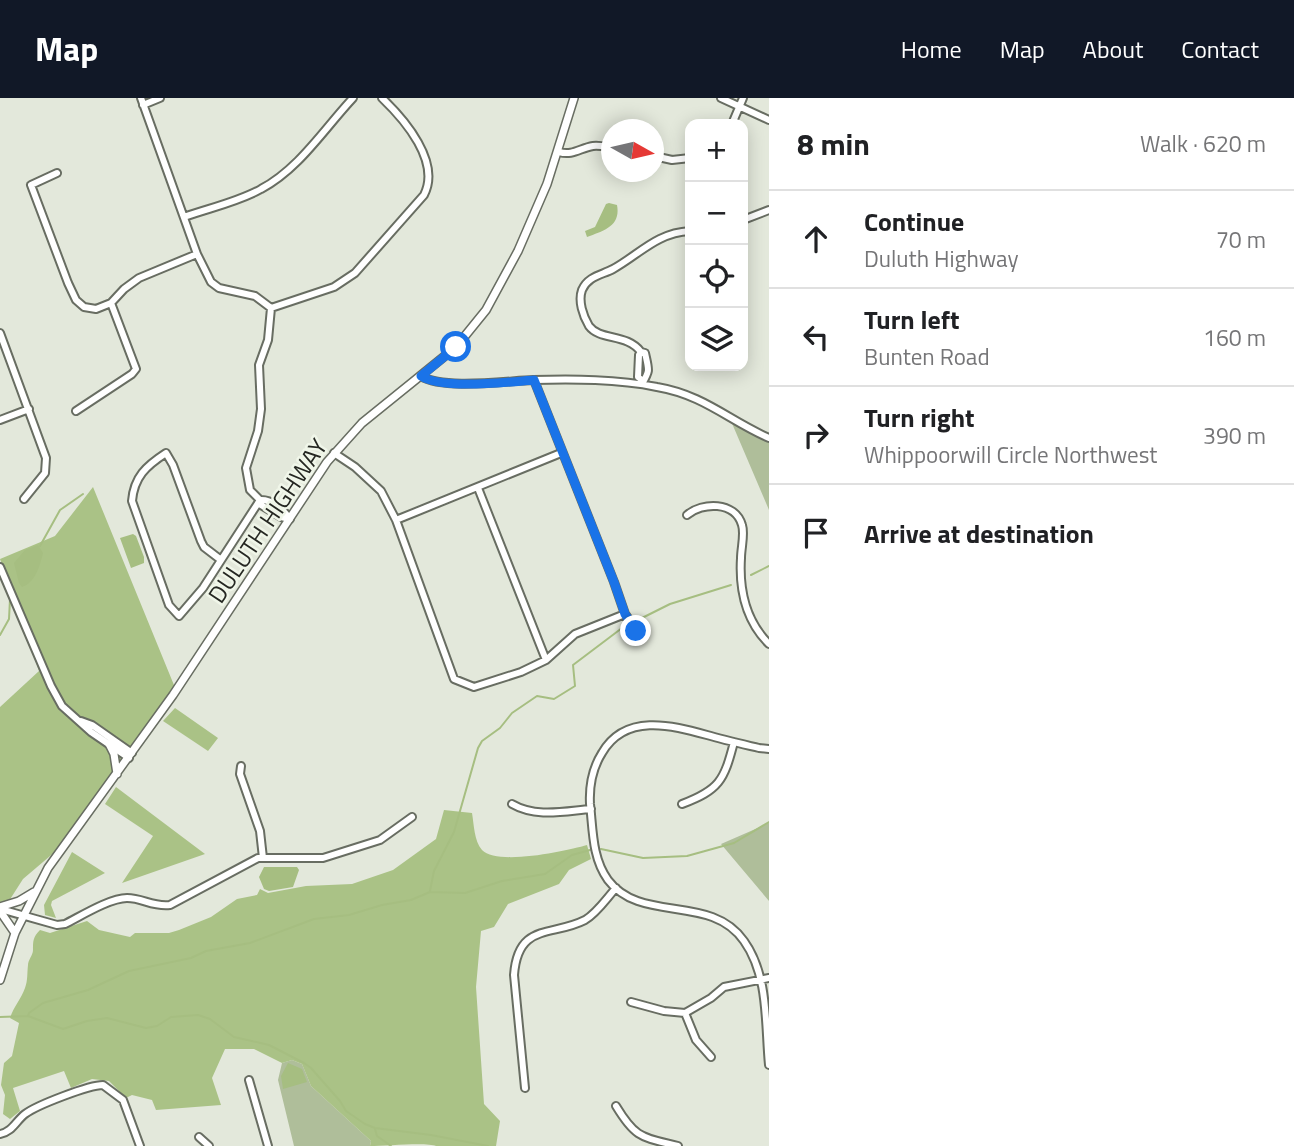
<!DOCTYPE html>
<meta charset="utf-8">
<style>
:root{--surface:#fff;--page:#f2f2f2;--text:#202124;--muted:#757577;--line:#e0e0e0;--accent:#111827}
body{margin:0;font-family:"Titillium Web",sans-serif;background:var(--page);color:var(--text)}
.controls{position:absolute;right:21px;top:21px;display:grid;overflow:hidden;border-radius:14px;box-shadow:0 4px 18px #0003}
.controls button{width:63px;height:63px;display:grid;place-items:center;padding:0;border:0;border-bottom:2px solid var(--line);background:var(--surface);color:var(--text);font:35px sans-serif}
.compass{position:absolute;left:601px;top:21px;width:63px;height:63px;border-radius:50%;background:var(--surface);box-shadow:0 4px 18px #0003;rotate:98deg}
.stop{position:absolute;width:21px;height:21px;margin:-16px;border:5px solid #1a73e8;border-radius:50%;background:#fff}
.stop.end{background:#1a73e8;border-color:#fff;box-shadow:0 2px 7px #0008}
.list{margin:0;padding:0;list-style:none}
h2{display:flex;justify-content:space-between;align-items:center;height:91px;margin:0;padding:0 28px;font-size:30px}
h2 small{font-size:23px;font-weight:400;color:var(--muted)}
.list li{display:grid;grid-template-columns:46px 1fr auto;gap:21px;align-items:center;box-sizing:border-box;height:98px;padding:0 28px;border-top:2px solid var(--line)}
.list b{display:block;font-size:26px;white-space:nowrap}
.list p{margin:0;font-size:23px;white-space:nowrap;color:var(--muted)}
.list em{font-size:23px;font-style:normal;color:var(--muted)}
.icon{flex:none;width:38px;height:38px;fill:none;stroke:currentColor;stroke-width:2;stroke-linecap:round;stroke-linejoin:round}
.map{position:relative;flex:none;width:769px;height:1048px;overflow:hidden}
header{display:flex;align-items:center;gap:42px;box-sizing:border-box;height:98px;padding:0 35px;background:var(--accent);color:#fff}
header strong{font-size:33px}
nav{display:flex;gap:38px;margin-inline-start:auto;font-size:24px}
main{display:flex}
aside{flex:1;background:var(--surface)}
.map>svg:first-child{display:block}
.green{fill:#afbe9a}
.forest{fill:#aac286}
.water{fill:#a6be81}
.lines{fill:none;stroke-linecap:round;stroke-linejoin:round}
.stream{stroke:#a6be81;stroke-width:2}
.minor-casing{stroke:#686d62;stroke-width:10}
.major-casing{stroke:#686d62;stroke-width:10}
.minor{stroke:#fff;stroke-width:6}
.major{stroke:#fff;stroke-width:7}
.route{stroke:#1a73e8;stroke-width:9}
.labels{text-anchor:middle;stroke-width:5;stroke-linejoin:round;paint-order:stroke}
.street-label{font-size:24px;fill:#252722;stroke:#f0f6e9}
</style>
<header>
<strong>Map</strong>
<nav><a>Home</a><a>Map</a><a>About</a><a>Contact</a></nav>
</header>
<main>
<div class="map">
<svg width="769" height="1048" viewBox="0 0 769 1048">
<rect width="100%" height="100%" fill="#e3e8db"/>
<path class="green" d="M731,323L769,344V412Z
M769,725V803L721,746Z
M292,962L302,966L311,988L371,1043L370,1048H294L278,982L282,965Z"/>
<path class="forest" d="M93,389L176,592L63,747L23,781L0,817V609L39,573L0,461L55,438Z
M175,610L218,640L208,653L163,623Z
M116,689L205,756L122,785L153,738L105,706Z
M444,712L472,715C474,726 474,743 482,752C497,768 567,753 587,747L591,761L569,772L559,786L508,806L494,829L481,833L476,889L484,1006L500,1023L496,1048H436C427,1044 385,1048 370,1048L371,1043L311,988L302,966L292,962L282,965L254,951H225L212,980L221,1007L156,1012L152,1002L132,997L126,1000L109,983L92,981L71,990L64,973L13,990L20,1013L10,1021L3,1016L5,997L1,987L4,965L12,958L19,925L10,920C14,908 21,901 25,890C28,882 27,875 28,867C28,862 33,857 33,852C33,843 33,839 40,832L50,835L87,823L99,832L130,839L135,835H169L179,832L211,819L237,801L257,797L260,791L268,795L306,788L352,786L393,772L436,741Z
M72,754L105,775L52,803L51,807L56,820L45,817L44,807Z"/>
<path class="water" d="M609,105L617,107C621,128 604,133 587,139L585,133L595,129L606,106Z
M133,436L136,438L144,459V465L131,470L120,440Z
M38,447L43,455C40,468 35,485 22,489L19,485L14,465L25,452Z
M264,769H297L299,772L293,789L269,793L264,791L259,779Z
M288,965L302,971L307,984L283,991L281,978Z"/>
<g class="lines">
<path class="stream" d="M40,448L60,412L83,396
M751,477L769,468
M634,524L670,506L731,487
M0,537L9,521L10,501
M601,751L643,760L687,758L734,745L769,724
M430,793L434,773L454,734L478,650L482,643L500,630L512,615L537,598L554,601L575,588L573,567L626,527
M28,918L29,915L43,905L88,892L129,873L191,860L206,853L250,845L314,821L349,817L382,807L411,802L430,794L465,795L502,783L545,776L572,757L590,752
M0,919L28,918L63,931L87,923L107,920L146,930L157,928L171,919L198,917L210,921L234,939L269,947L304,965L311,970L340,1003L346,1013L365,1026L375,1030L431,1037L488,1048
M375,1031L377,1038L391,1048"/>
<g class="minor-casing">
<path id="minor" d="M141,0L197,156L211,184L219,190L255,198L271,210
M721,0L769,22
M143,7L160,0
M732,26L743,0
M559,54C573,58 580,50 593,48C599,47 606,49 612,50
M654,58L672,62L690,60
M57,75L31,87L68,185L76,202L84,209L96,211L111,205L124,191L139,180L197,156
M184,119C209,110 238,104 261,91C299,71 324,31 353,0
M743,122L769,112
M271,210L334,189L355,175L424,97C441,64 405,22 382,0
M271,210L268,242L259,267L261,311L258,333L246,370L250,392L260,402L261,407L281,419L290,421
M0,235L46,360L45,375L24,401
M641,254L639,257L638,279L643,283
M421,278C443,292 506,283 533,282C574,281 617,281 657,289C704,297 728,322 769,340
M534,282L614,484L625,516L637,533
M642,286C650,272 649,273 645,255L641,254C627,235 600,243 589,228C583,218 578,203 582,192C588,178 602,177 613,171C640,156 656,135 690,133
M76,313L132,276L136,271L111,205
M0,322L29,311
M334,355L355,369L381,393L396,422L454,581L474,589L521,574L546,562L575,536L625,516
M478,390L546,562
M260,402C271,401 283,411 289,420
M687,417C702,404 735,403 742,427C745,436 741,450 741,460C739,492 746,523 769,546
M396,422L561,355
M221,462L204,449L201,443L173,367L166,355C146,368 134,379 132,403L169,507L179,518L203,490L260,402
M0,469L51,588L62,608L91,634L129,660
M81,623L92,627L132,655
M769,651L759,650C742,646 724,642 707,637C671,627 625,615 602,655C592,671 589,687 590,706C593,732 592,760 608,782C641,826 711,795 744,843C769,878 765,926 769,967
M241,668L240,676L260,733L263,760
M512,706C536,720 565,713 591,711
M682,706C719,692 724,683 734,644
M0,811L57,827L65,826C81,818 110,800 127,800C143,800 152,809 170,807L258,760H323L380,742L412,719
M631,904L664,913L685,915L711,900L724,889L769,880
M685,915L696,942L711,959
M249,982L268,1048
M525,990L514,877C518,824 552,839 585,822C597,815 606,801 616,790
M616,1008C636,1041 642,1039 678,1048
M0,1036C12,1034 16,1023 25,1016C37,1007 89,987 103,987L123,1002L140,1048
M199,1039L209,1048"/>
</g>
<g class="major-casing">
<path id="major" d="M109,646L114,656L117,676
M0,809L19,803L34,794
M0,813L15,835
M0,882L15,835L48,770L173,597L327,364L362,325L456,249L486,212L518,153L547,86L574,0"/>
</g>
<use href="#minor" class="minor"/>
<use href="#major" class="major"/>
</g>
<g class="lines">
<path class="route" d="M456,249L421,278C442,292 508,284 534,282L614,484L625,516L636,533"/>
</g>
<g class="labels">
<g class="street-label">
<text transform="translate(268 423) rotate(-56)" y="8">DULUTH HIGHWAY</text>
</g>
</g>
</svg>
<div class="controls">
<button>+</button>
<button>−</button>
<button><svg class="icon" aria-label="locate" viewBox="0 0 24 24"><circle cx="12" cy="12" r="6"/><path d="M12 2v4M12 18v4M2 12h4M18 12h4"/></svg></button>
<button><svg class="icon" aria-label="layers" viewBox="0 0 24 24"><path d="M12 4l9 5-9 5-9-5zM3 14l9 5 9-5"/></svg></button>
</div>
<svg class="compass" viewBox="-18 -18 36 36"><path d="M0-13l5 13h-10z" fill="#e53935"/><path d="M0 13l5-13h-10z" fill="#757577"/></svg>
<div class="stop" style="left:456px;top:249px"></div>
<div class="stop end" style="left:636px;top:533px"></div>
</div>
<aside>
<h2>8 min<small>Walk · 620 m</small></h2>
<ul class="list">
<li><svg class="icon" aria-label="ahead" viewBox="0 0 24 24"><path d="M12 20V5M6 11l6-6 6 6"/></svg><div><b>Continue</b><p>Duluth Highway</p></div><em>70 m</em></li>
<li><svg class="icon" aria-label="left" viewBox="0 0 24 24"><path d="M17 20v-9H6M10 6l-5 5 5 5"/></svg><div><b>Turn left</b><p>Bunten Road</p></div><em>160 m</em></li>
<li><svg class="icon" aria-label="right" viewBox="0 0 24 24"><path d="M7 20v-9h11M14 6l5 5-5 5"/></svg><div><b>Turn right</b><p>Whippoorwill Circle Northwest</p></div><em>390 m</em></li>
<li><svg class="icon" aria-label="arrive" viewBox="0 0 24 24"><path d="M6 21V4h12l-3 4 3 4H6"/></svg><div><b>Arrive at destination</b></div></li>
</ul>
</aside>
</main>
